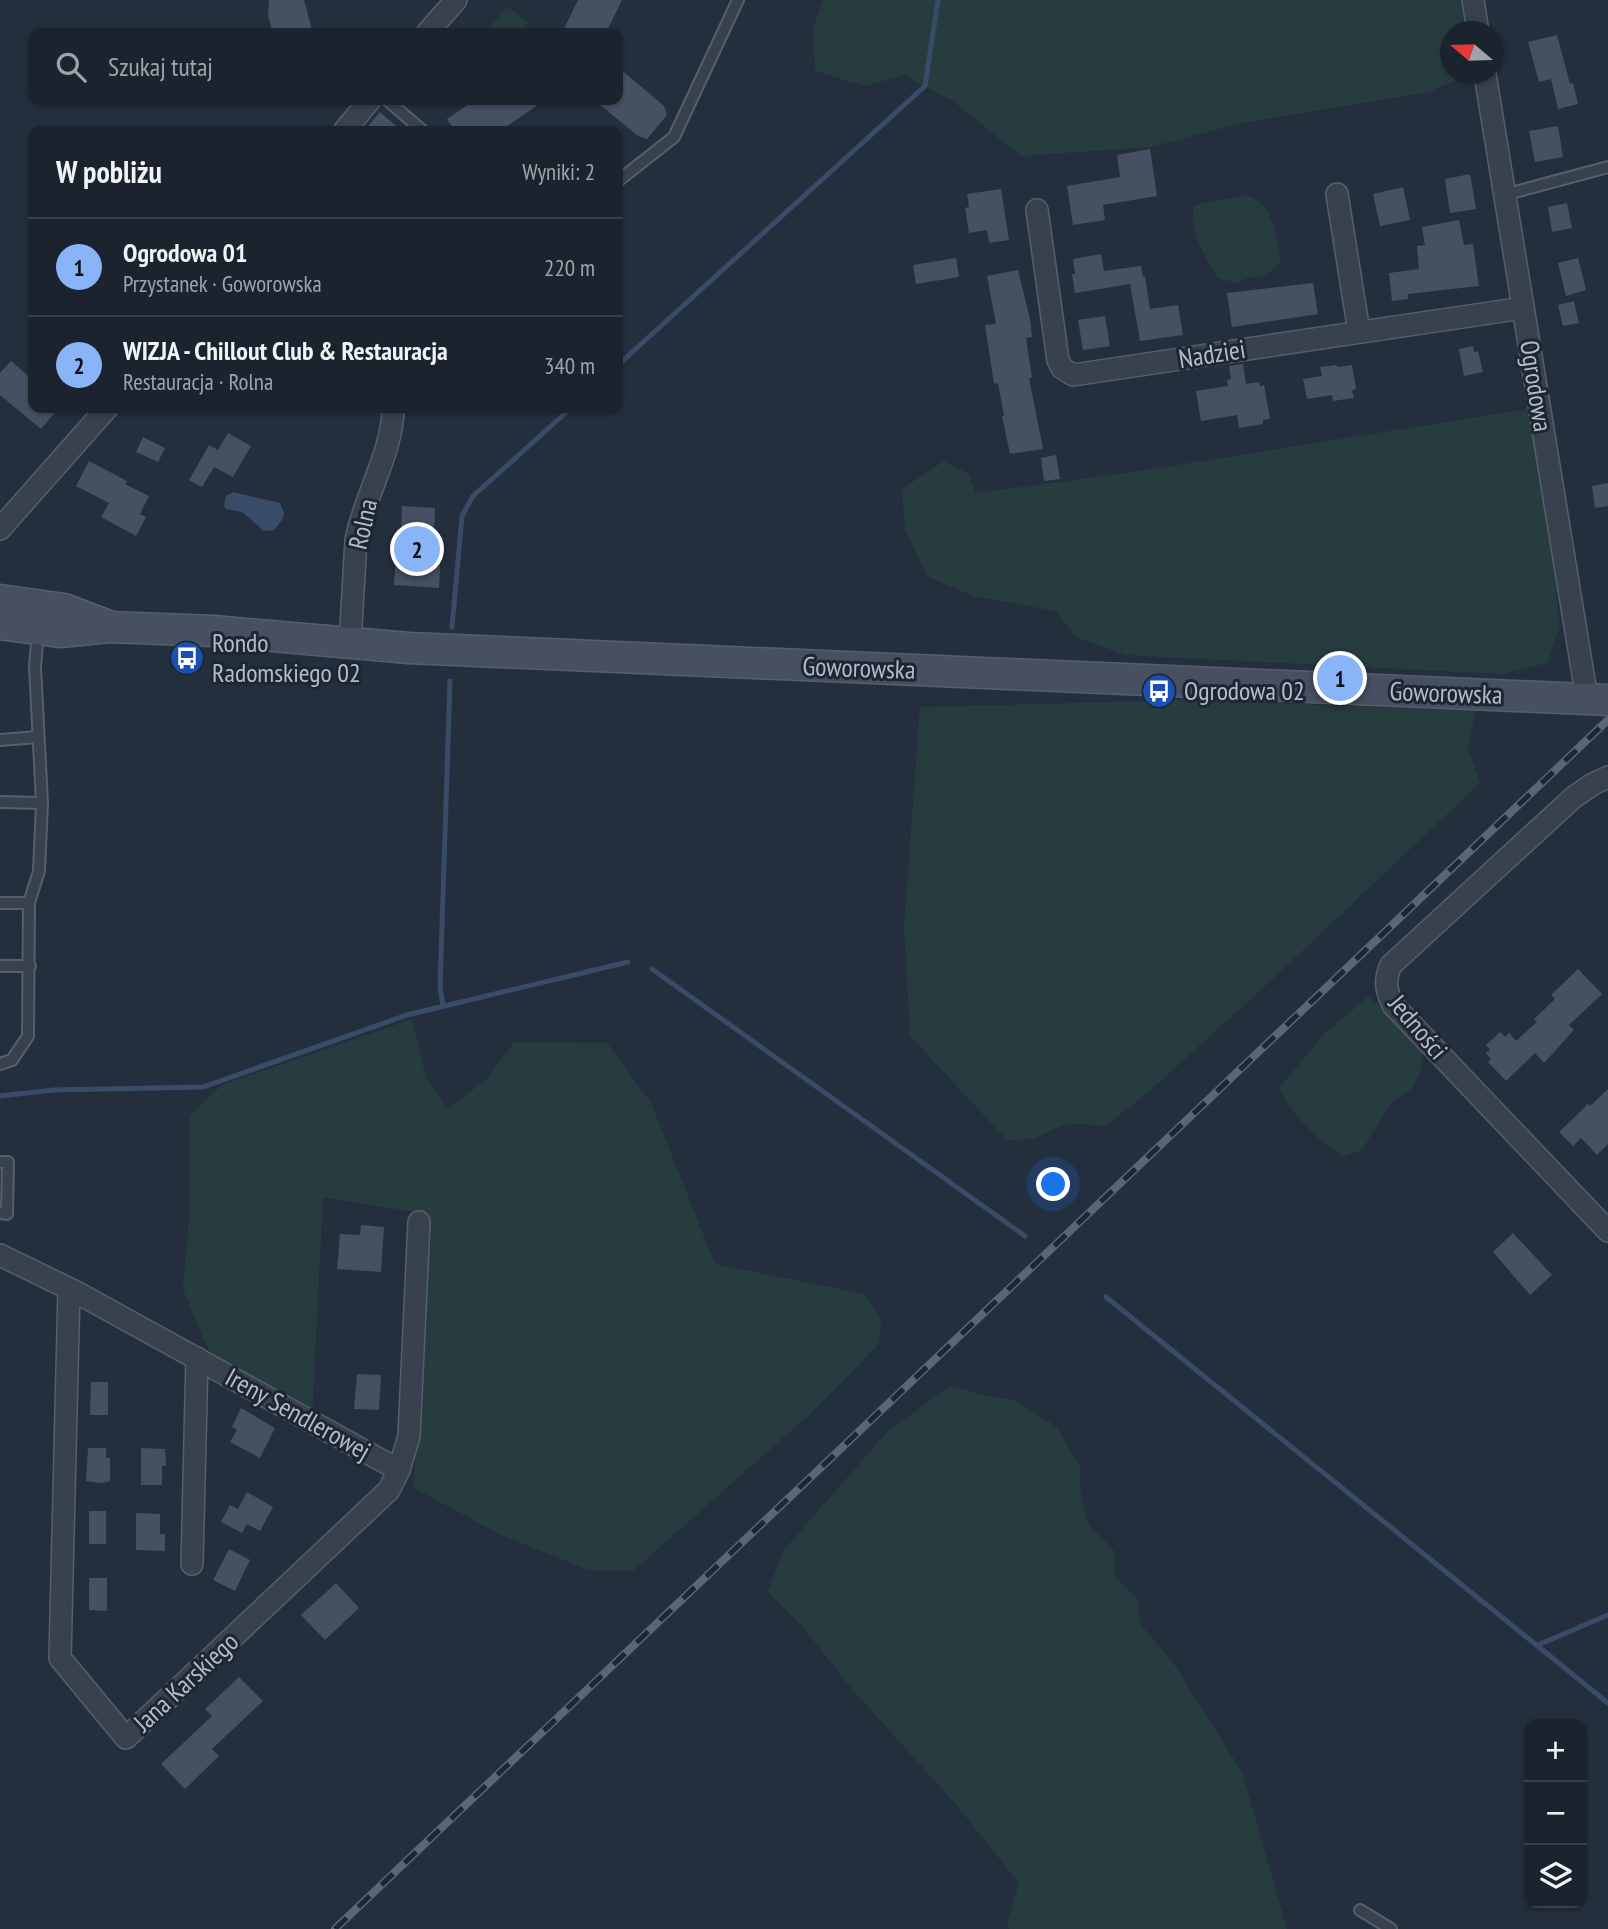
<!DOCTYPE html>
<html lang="pl">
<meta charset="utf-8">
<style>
:root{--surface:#1b232e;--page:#242b36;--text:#f1f3f6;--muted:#a0a4aa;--line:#39404a;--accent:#8ab4f8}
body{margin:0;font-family:"PT Sans Narrow",sans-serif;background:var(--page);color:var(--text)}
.controls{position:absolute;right:21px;bottom:21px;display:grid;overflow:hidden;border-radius:14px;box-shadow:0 2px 5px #0004}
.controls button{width:63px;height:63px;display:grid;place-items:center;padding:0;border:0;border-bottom:2px solid var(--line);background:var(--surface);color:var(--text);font:35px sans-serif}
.compass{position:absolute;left:1440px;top:21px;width:63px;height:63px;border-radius:50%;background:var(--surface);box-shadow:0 2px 5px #0004;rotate:289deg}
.you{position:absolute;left:1054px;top:1185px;width:24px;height:24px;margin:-18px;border:5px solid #fff;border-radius:50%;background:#1a73e8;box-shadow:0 0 0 10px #1a73e833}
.badge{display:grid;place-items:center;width:46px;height:46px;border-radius:50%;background:var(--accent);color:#111;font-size:23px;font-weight:700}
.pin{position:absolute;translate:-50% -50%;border:4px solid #fff;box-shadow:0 2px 7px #0006}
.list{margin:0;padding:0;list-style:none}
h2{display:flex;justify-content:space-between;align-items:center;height:91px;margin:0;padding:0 28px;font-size:30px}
h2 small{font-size:23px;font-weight:400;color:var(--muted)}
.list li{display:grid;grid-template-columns:46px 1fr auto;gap:21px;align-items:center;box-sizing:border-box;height:98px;padding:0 28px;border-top:2px solid var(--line)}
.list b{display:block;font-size:26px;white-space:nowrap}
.list p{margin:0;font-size:23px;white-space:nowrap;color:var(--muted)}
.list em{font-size:23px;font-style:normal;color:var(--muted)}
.icon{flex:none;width:38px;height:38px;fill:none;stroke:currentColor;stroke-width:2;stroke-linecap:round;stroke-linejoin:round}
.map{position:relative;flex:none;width:1608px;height:1929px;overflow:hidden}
.search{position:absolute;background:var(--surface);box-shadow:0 2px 5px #0004;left:28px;top:28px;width:595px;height:77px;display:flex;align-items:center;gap:18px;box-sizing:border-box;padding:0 24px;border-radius:14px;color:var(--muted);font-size:26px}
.panel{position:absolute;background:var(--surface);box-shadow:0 2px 5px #0004;left:28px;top:126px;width:595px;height:287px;border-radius:14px}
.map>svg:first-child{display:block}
.green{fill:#263c3f}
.water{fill:#394c67}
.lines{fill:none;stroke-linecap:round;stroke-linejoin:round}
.stream{stroke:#394c67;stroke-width:5}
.building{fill:#455162}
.service-casing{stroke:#565f6c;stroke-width:14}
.minor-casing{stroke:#565f6c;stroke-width:24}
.secondary-casing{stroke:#565f6c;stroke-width:33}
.service{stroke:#38414e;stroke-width:10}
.minor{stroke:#38414e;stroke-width:21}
.secondary{stroke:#465061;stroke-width:30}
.rail-casing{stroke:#5a6575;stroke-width:8}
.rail{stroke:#1d2633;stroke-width:5;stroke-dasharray:16;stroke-linecap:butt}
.labels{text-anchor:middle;stroke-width:6;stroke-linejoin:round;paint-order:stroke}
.street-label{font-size:26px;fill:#b4bcc9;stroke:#1d2633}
.poi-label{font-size:26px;fill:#b4bcc9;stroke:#1d2633;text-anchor:start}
</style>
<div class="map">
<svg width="1608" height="1929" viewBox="0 0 1608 1929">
<rect width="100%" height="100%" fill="#242f3e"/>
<path class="green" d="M823,0H1460L1464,31L1450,32V74H1459L1458,79L1429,92L1242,123L1151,147L1021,156L953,101L904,75L865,86L815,71L813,28Z
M508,6L528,23L519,33H485Z
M1248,196C1274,204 1275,236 1281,260C1264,283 1257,271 1236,283L1218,278C1202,249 1193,242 1193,207C1202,200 1234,199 1248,196Z
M1528,409L1554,558L1559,627L1547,663L1501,674L1126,655L1076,637L1056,611L973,596L927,576L905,529L902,489L944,461L968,473L976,493L1140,471Z
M1194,700L1476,711L1468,748L1480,783L1263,988L1145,1095L1105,1126L1067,1123L1033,1139L1007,1140L910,1036L904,926L920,707Z
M1368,997L1382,1007L1422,1051L1421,1071L1412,1088L1392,1102L1362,1150L1343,1156C1320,1143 1289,1112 1279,1088L1324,1034Z
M412,1019L426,1078L447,1109L487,1079L514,1042L607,1043L651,1103L715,1264L865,1294L881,1320L879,1344L810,1414L633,1571L588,1570L501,1535L414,1488L426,1214L323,1197L312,1417L233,1383L205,1343L183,1289L189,1217L190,1115L222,1085Z
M950,1386L983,1395L1014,1400L1057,1427L1080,1467L1081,1498L1089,1525L1115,1552V1577L1138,1600L1140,1624L1172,1661L1242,1772L1287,1929H1009L1007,1924L1019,1883L958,1807L851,1688L802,1626L768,1592L783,1551L888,1431Z"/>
<path class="water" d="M233,492L280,503L284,513L282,520L274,530L264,531L242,512L226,509L224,506L226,496Z"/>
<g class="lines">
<path class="stream" d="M618,365L925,86L938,0
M452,627L462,516L473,496L571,408
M652,969L1025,1236
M443,1006L440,987L450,681
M0,1096L54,1090L203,1087L407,1015L628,962
M1106,1297L1608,1703
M1538,1645L1608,1615"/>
</g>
<path class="building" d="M269,0H304L313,33H273L268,15Z
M578,0H622L606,33H562Z
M1557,35L1570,84L1573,83L1578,104L1558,109L1551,79L1539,82L1528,42Z
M618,67L664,106L667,115L647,139L638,136L594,100H618Z
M475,100H545L500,131H455L447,119Z
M380,112L402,131H364Z
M1558,126L1563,157L1535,162L1529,131Z
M1150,149L1157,196L1103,205L1105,220L1073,225L1067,186L1120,177L1117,155Z
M1470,174L1476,209L1450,213L1445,179Z
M1403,187L1410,220L1380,226L1373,194Z
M1001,189L1009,240L989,243L987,230L969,233L965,208L969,207L967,194Z
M1567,203L1572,228L1552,232L1548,207Z
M1459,220L1464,245L1473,244L1479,286L1408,294V299L1392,301L1389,273L1419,269L1417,246L1425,245L1422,227Z
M1101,254L1104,271L1141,266L1143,277H1145L1150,309L1178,305L1183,335L1140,341L1130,284L1075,293L1072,274H1075L1073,259Z
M956,258L959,277L916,284L913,265Z
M1578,258L1586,290L1566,296L1558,263Z
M1018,270L1030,319L1032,337L1026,338L1032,378H1029L1043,449L1010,454L1002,416H1004L998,383L994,384L985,325L996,324L987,276Z
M1313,283L1318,314L1232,327L1227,293Z
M1574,301L1579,323L1563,326L1558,305Z
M1105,316L1110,346L1083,350L1078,320Z
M1473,346L1474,352L1478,351L1483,372L1464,376L1459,349Z
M11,361L33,380V408H59L41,429L0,395V373Z
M1243,364L1246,384L1259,382L1260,386L1264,385L1270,419L1263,420V424L1239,428L1237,415L1201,421L1196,391L1228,386L1227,380L1231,379L1229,366Z
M1337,365V367L1352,365L1356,389L1352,390L1354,398L1333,401L1332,395L1307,399L1303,379L1322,376L1320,367Z
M228,433L251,446L233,477L214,467L202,487L189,480L209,445L218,450Z
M143,437L165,448L158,462L136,452Z
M1056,455L1060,479L1044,481L1041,458Z
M89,461L127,481L125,484L149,496L140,514L146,517L136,536L101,517L109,503L76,486Z
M1608,483V506L1595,508L1592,486Z
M402,506L435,508L434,533H438L436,566H440L439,588L394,585L398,531H401Z
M1578,969L1602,994L1569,1025L1574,1030L1544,1063L1535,1053L1506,1081L1488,1062L1491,1059L1486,1053L1490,1050L1486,1045L1500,1032L1505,1037L1509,1033L1516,1041L1537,1022L1534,1019L1555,999L1551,995Z
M1608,1089V1144L1597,1155L1581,1138L1573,1146L1559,1132L1588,1104L1590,1106Z
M361,1225L384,1227L381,1272L337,1269L340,1234L360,1235Z
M1513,1233L1552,1275L1530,1295L1493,1252Z
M357,1374L381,1375L379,1410L354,1409Z
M91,1382H108V1415H90Z
M241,1408L275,1428L260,1458L230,1442L237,1430L232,1427Z
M88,1448H106V1458H110V1481L101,1483L86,1481Z
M141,1448L165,1449L166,1466H162V1485H141Z
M247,1492L273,1507L260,1531L247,1524L242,1533L221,1522L230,1505L238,1509Z
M89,1511H106V1544H89Z
M136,1513L160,1514V1534H165V1551L136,1550Z
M229,1549L250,1560L235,1591L213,1580Z
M89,1578H107V1611L89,1610Z
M336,1583L359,1608L325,1640L301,1615Z
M239,1677L263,1701L212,1749L219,1756L185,1789L161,1764L212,1716L205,1709Z"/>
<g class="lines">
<g class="service-casing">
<path id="service" d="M387,100L423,131
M618,181L674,137L738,0
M1504,195L1608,167
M0,740L37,737
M0,802L42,803
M0,903H29L39,871L42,803L35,666L38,632
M0,966H30
M0,1064L12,1060L28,1036L29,903
M0,1162H8L7,1214L0,1213
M1360,1910L1391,1929"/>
</g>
<g class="minor-casing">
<path id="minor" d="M1473,0L1478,32
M427,33L456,0
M1485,74L1587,699
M344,131L370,100
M1337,194L1359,332
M1037,210L1058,360L1062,368L1073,375L1523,308
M0,529L107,408
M350,644L356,540C364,497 393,451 393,408
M1608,777L1593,784L1574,797L1391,965C1384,981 1386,990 1393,1005L1608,1231
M0,1255L76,1292L399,1470
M69,1289L60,1658L126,1738L389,1490L399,1470L409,1436L419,1222
M192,1564L197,1358"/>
</g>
<g class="secondary-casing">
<path id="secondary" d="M0,600L64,609L106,625
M0,624L60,632L110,627L213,631L409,648L1608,700"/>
</g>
<use href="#service" class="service"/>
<use href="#minor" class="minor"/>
<use href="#secondary" class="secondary"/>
<g class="rail-casing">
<path id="rail" d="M335,1929L1608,720"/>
</g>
<use href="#rail" class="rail"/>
</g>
<defs>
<g id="bus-disc" transform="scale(1.75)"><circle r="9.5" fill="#1a4fb4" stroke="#1d2633"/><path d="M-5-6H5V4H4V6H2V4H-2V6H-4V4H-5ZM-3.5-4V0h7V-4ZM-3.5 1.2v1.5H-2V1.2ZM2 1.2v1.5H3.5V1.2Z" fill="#fff"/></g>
</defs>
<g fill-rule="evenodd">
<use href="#bus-disc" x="187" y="658"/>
<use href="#bus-disc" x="1159" y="691"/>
</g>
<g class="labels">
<g class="street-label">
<text transform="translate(1212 354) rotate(-9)" y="9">Nadziei</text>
<text transform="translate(1536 386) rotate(81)" y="9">Ogrodowa</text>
<text transform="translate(363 524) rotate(-77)" y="9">Rolna</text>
<text transform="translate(859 668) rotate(2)" y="9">Goworowska</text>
<text transform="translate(1446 693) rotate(2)" y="9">Goworowska</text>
<text transform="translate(1418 1027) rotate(50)" y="9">Jedności</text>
<text transform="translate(298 1414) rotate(29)" y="9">Ireny Sendlerowej</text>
<text transform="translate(186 1682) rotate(-43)" y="9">Jana Karskiego</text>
</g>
<g class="poi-label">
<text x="212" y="652">Rondo<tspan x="212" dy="30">Radomskiego 02</tspan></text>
<text x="1184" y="700">Ogrodowa 02</text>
</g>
</g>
</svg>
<div class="controls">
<button>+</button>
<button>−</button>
<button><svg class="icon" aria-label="layers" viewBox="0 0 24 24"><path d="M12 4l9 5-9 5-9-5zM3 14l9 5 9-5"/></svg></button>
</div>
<svg class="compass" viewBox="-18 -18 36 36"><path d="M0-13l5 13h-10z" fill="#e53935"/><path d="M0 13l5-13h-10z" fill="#a0a4aa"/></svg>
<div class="you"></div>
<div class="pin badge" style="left:1340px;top:678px">1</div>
<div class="pin badge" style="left:417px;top:549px">2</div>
<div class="search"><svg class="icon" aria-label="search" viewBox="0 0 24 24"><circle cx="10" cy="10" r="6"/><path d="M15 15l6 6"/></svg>Szukaj tutaj</div>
<section class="panel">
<h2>W pobliżu<small>Wyniki: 2</small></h2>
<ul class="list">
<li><span class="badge">1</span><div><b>Ogrodowa 01</b><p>Przystanek · Goworowska</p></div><em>220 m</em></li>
<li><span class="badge">2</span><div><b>WIZJA - Chillout Club &amp; Restauracja</b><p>Restauracja · Rolna</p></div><em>340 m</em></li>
</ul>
</section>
</div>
